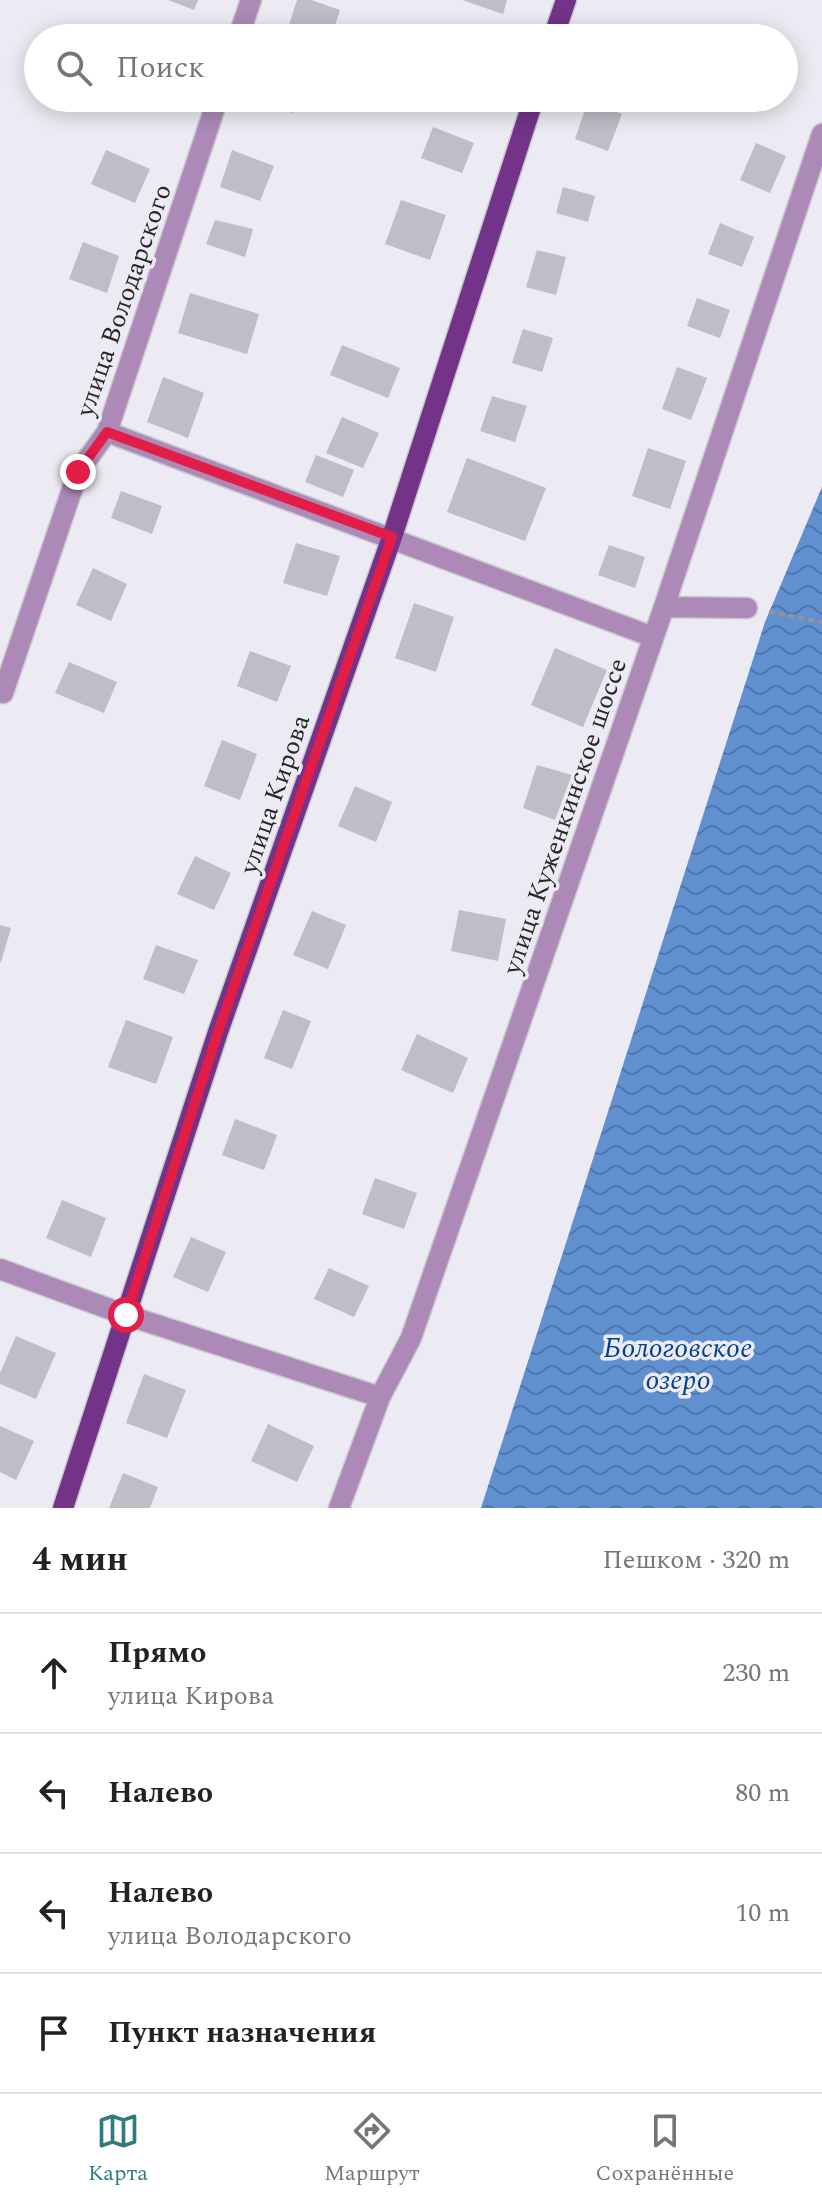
<!DOCTYPE html>
<html lang="ru">
<meta charset="utf-8">
<style>
:root{--surface:#fff;--page:#f2f2f2;--text:#222;--muted:#767676;--line:#e0e0e0;--accent:#327b7c}
body{margin:0;font-family:Spectral,serif;background:var(--page);color:var(--text)}
.stop{position:absolute;width:24px;height:24px;margin:-18px;border:6px solid #e11d48;border-radius:50%;background:#fff}
.stop.end{background:#e11d48;border-color:#fff;box-shadow:0 2px 8px #0008}
.list{margin:0;padding:0;list-style:none}
h2{display:flex;justify-content:space-between;align-items:center;height:104px;margin:0;padding:0 32px;font-size:34px}
h2 small{font-size:26px;font-weight:400;color:var(--muted)}
.list li{display:grid;grid-template-columns:52px 1fr auto;gap:24px;align-items:center;box-sizing:border-box;height:120px;padding:0 32px;border-top:2px solid var(--line)}
.list b{display:block;font-size:30px;white-space:nowrap}
.list p{margin:0;font-size:26px;white-space:nowrap;color:var(--muted)}
.list em{font-size:26px;font-style:normal;color:var(--muted)}
.icon{flex:none;width:44px;height:44px;fill:none;stroke:currentColor;stroke-width:2;stroke-linecap:round;stroke-linejoin:round}
.map{position:relative;flex:none;width:822px;height:1508px;overflow:hidden}
.search{position:absolute;background:var(--surface);box-shadow:0 4px 20px #0003;left:24px;right:24px;top:24px;height:88px;display:flex;align-items:center;gap:20px;box-sizing:border-box;padding:0 28px;border-radius:44px;color:var(--muted);font-size:30px}
.sheet{height:584px;background:var(--surface)}
nav{display:flex;justify-content:space-around;align-items:center;box-sizing:border-box;height:112px;border-top:2px solid var(--line);background:var(--surface);font-size:22px;color:var(--muted)}
nav a{display:grid;justify-items:center;gap:4px}
nav .on{color:var(--accent)}
.map>svg:first-child{display:block}
.water{fill:url(#water-waves)}
.building{fill:#bdbec6}
.lines{fill:none;stroke-linecap:round;stroke-linejoin:round}
.minor-casing{stroke:#c9c7ce;stroke-width:23}
.major-casing{stroke:#c9c7ce;stroke-width:23}
.path{stroke:#949399;stroke-width:4;stroke-dasharray:6 4;stroke-linecap:butt}
.minor{stroke:#ac89b7;stroke-width:20}
.major{stroke:#733388;stroke-width:20}
.route{stroke:#e11d48;stroke-width:10}
.labels{text-anchor:middle;stroke-width:7;stroke-linejoin:round;paint-order:stroke}
.street-label{font-size:26px;fill:#27272a;stroke:#eceaf2}
.water-label{font-size:28px;font-style:italic;fill:#00428f;stroke:#eceaf2}
</style>
<div class="map">
<svg width="822" height="1508" viewBox="0 0 822 1508">
<defs>
<pattern id="water-waves" width="16" height="10" patternUnits="userSpaceOnUse" patternTransform="scale(2)"><rect width="16" height="10" fill="#6190d1"/><path d="M0 5q4-4 8 0t8 0" fill="none" stroke="#5076aa"/></pattern>
</defs>
<rect width="100%" height="100%" fill="#eceaf2"/>
<path class="water" d="M822,487V1508H481L765,622Z"/>
<path class="building" d="M168,0H198L194,10Z
M297,0H311L340,10L331,38H307L287,31Z
M462,0H507L503,14Z
M257,98H299L293,113Z
M588,101L622,114L608,151L575,139Z
M433,127L474,143L462,173L421,158Z
M756,143L786,156L770,193L740,180Z
M106,150L150,169L135,203L91,184Z
M232,150L274,166L260,201L220,187Z
M563,187L595,196L588,222L556,213Z
M401,200L446,215L430,260L385,244Z
M215,220L253,229L245,257L206,244Z
M720,223L754,237L742,267L708,254Z
M83,242L119,256L107,293L69,279Z
M537,250L566,257L556,295L526,287Z
M190,293L259,314L247,354L178,333Z
M697,298L730,310L720,338L687,326Z
M523,329L553,338L542,372L512,363Z
M342,345L400,368L388,398L330,375Z
M677,367L707,378L691,420L662,409Z
M163,377L204,393L188,438L147,422Z
M492,396L527,406L515,442L480,431Z
M342,417L379,433L363,468L326,453Z
M648,448L686,461L670,509L632,496Z
M316,455L354,470L343,497L305,482Z
M467,458L546,488L525,541L447,512Z
M121,491L162,506L152,534L111,518Z
M296,543L340,556L327,596L283,583Z
M609,545L645,557L635,588L598,575Z
M93,568L127,584L111,621L76,605Z
M414,603L454,617L436,672L395,658Z
M555,648L607,670L583,727L531,705Z
M250,651L291,666L277,702L237,686Z
M69,662L117,682L104,713L55,693Z
M222,740L257,754L240,800L204,786Z
M537,765L572,775L555,820L523,808Z
M355,786L392,802L376,842L338,826Z
M195,856L231,873L214,910L177,894Z
M459,910L506,919L498,961L451,951Z
M312,911L346,925L328,969L293,955Z
M0,925L11,928L1,962H0Z
M156,945L198,960L184,994L143,979Z
M283,1010L311,1021L292,1069L264,1058Z
M126,1020L173,1037L156,1084L108,1067Z
M417,1034L468,1058L453,1093L401,1070Z
M235,1119L277,1135L264,1170L222,1155Z
M375,1178L417,1193L404,1229L362,1214Z
M62,1200L106,1218L91,1257L46,1238Z
M191,1237L226,1252L208,1292L173,1277Z
M329,1268L369,1286L354,1317L314,1299Z
M16,1336L56,1353L36,1399L0,1384V1373Z
M144,1374L186,1390L167,1438L126,1423Z
M268,1424L314,1446L297,1482L251,1461Z
M0,1426L34,1441L16,1480L0,1472Z
M123,1473L158,1487L150,1508H109Z"/>
<g class="lines">
<g class="minor-casing">
<path id="minor" d="M238,38L251,0
M107,432L653,637
M664,607L747,608
M3,693L78,472L107,432L218,98
M0,1269L126,1315L380,1397
M339,1508L380,1397L411,1338L664,607L822,134"/>
</g>
<g class="major-casing">
<path id="major" d="M553,38L566,0
M63,1508L218,1032L392,537L534,98"/>
</g>
<path class="path" d="M769,612L822,622"/>
<use href="#minor" class="minor"/>
<use href="#major" class="major"/>
</g>
<g class="lines">
<path class="route" d="M78,472L107,432L392,537L218,1032L126,1315"/>
</g>
<g class="labels">
<g class="street-label">
<text transform="translate(123 300) rotate(-71)" y="9">улица Володарского</text>
<text transform="translate(274 794) rotate(-71)" y="9">улица Кирова</text>
<text transform="translate(564 816) rotate(-71)" y="9">улица Куженкинское шоссе</text>
</g>
<g class="water-label">
<text x="678" y="1357">Бологовское<tspan x="678" dy="32">озеро</tspan></text>
</g>
</g>
</svg>
<div class="stop" style="left:126px;top:1315px"></div>
<div class="stop end" style="left:78px;top:472px"></div>
<div class="search"><svg class="icon" aria-label="search" viewBox="0 0 24 24"><circle cx="10" cy="10" r="6"/><path d="M15 15l6 6"/></svg>Поиск</div>
</div>
<section class="sheet">
<h2>4 мин<small>Пешком · 320 m</small></h2>
<ul class="list">
<li><svg class="icon" aria-label="ahead" viewBox="0 0 24 24"><path d="M12 20V5M6 11l6-6 6 6"/></svg><div><b>Прямо</b><p>улица Кирова</p></div><em>230 m</em></li>
<li><svg class="icon" aria-label="left" viewBox="0 0 24 24"><path d="M17 20v-9H6M10 6l-5 5 5 5"/></svg><div><b>Налево</b></div><em>80 m</em></li>
<li><svg class="icon" aria-label="left" viewBox="0 0 24 24"><path d="M17 20v-9H6M10 6l-5 5 5 5"/></svg><div><b>Налево</b><p>улица Володарского</p></div><em>10 m</em></li>
<li><svg class="icon" aria-label="arrive" viewBox="0 0 24 24"><path d="M6 21V4h12l-3 4 3 4H6"/></svg><div><b>Пункт назначения</b></div></li>
</ul>
</section>
<nav>
<a class="on"><svg class="icon" aria-label="map" viewBox="0 0 24 24"><path d="M3 6l6-2 6 2 6-2v14l-6 2-6-2-6 2zM9 4v14M15 6v14"/></svg>Карта</a>
<a><svg class="icon" aria-label="directions" viewBox="0 0 24 24"><path d="M12 3l9 9-9 9-9-9zM9 14v-3h6M13 9l2 2-2 2"/></svg>Маршрут</a>
<a><svg class="icon" aria-label="saved" viewBox="0 0 24 24"><path d="M7 4h10v16l-5-4-5 4z"/></svg>Сохранённые</a>
</nav>
